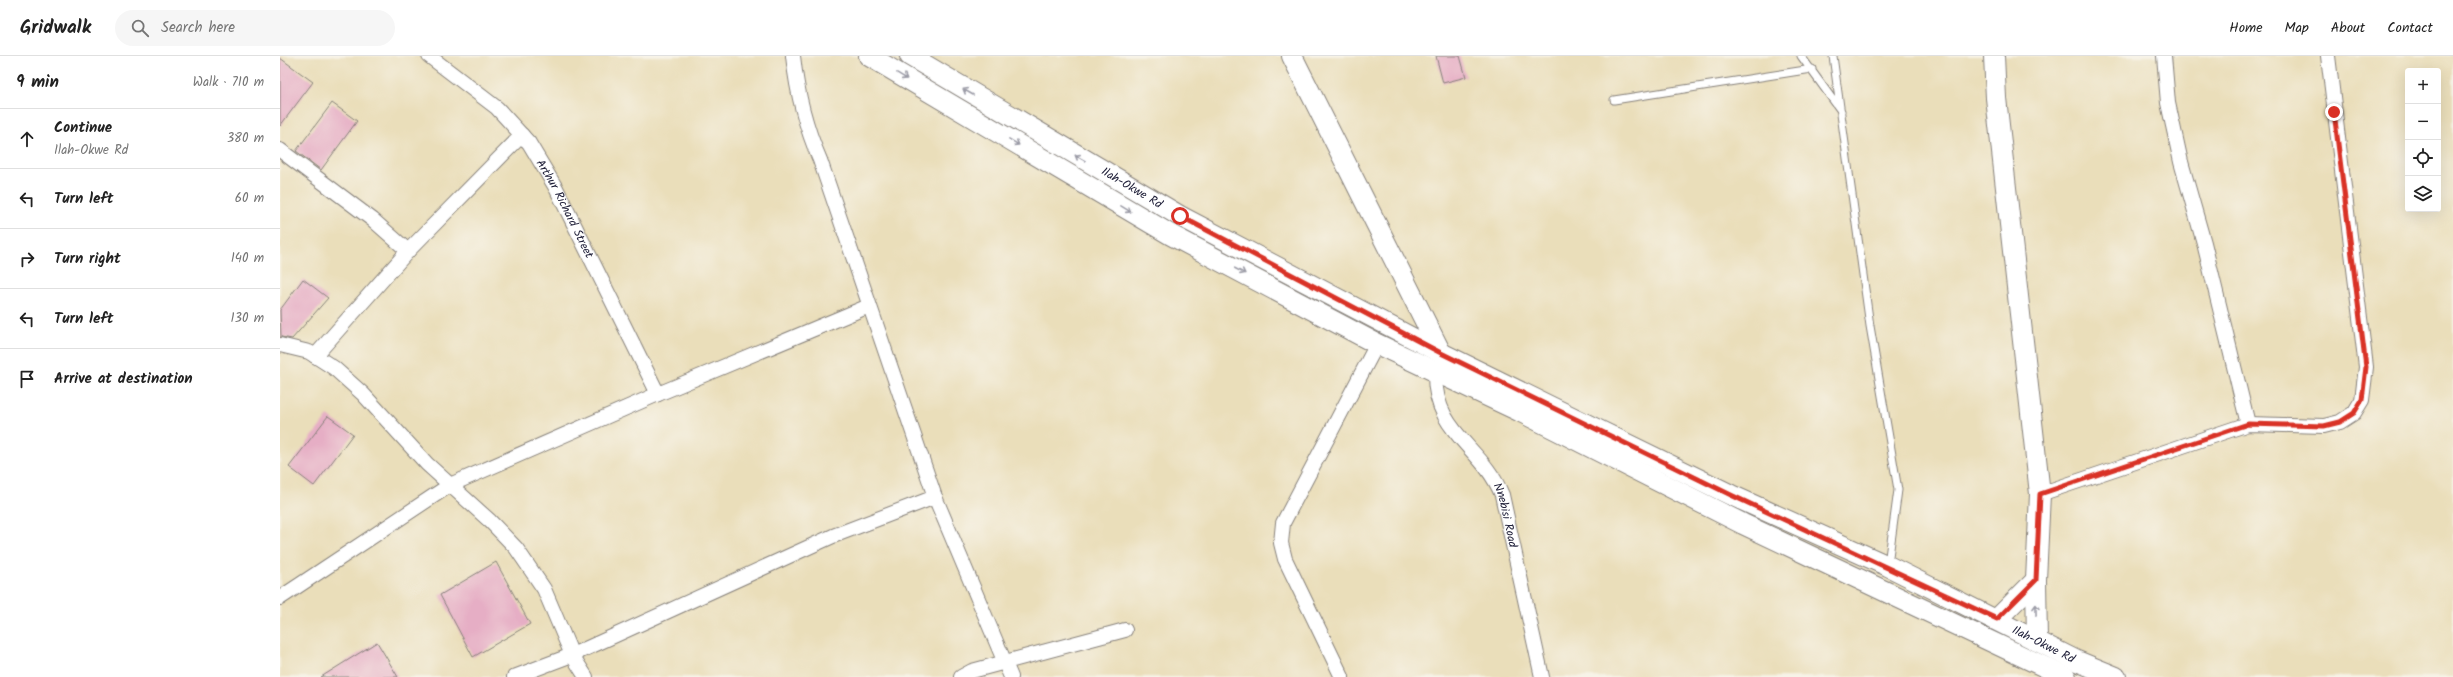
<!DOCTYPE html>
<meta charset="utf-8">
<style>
:root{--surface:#fff;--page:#f6f6f6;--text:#222;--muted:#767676;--line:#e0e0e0}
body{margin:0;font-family:Kalam,sans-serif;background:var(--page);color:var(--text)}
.controls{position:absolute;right:12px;top:12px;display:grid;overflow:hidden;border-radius:4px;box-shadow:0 4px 16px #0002}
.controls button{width:36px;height:36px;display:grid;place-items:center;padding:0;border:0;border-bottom:1px solid var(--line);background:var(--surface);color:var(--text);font:20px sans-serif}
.stop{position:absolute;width:12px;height:12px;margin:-9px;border:3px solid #d93025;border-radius:50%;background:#fff}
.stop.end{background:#d93025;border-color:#fff;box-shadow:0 1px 4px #0008}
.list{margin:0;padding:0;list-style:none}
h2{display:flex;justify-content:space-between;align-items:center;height:52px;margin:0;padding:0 16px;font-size:17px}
h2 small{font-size:13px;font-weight:400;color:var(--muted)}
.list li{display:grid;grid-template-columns:26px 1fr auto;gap:12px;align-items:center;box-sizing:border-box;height:60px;padding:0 16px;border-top:1px solid var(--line)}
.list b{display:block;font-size:15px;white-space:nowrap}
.list p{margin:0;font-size:13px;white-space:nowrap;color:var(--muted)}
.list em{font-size:13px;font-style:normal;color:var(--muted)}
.icon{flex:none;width:22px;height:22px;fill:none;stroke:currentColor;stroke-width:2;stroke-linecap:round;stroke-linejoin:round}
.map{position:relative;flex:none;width:2173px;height:621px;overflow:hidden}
header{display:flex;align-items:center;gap:24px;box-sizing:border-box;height:56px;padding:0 20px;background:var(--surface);border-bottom:1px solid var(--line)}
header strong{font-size:19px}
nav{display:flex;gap:22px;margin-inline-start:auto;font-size:14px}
.search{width:280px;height:36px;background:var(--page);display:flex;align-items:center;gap:10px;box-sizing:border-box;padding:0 14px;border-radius:22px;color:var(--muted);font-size:15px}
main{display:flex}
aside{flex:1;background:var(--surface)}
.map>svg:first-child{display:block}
.building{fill:#e6aec5}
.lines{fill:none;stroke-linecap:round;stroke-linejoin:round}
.lane-casing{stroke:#86807a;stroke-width:9}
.street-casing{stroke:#86807a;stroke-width:16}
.secondary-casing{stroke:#86807a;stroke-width:22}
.lane{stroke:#fff;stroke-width:7}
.street{stroke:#fff;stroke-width:14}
.secondary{stroke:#fff;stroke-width:20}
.oneway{stroke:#9c9ca7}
.route{stroke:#d93025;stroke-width:5}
.labels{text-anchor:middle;stroke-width:3;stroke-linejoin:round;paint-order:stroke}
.street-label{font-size:12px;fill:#22223b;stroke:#f7f3e8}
</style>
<header>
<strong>Gridwalk</strong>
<div class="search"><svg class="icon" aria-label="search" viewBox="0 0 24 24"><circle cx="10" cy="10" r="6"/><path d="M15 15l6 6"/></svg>Search here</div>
<nav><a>Home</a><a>Map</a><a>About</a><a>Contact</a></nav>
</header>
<main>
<aside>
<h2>9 min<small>Walk · 710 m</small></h2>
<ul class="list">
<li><svg class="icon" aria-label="ahead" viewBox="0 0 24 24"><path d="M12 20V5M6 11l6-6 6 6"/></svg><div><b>Continue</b><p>Ilah-Okwe Rd</p></div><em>380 m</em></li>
<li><svg class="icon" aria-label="left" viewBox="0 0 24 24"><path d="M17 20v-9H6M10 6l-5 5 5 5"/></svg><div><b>Turn left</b></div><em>60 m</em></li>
<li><svg class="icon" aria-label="right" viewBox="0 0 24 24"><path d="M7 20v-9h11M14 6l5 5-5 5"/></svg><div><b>Turn right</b></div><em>140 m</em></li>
<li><svg class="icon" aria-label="left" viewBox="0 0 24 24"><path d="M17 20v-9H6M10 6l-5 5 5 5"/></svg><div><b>Turn left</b></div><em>130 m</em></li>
<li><svg class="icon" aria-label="arrive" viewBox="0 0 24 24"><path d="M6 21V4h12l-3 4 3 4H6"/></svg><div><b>Arrive at destination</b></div></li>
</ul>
</aside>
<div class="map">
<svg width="2173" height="621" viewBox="0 0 2173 621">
<rect width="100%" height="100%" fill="#f7f3e8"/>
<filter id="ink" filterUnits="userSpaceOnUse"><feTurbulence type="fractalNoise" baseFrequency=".025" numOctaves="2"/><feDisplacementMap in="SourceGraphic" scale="8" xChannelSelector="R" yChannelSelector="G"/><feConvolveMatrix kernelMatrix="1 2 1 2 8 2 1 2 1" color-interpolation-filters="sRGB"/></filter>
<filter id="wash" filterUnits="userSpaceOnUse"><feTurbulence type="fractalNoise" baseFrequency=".012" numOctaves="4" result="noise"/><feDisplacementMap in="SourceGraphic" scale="16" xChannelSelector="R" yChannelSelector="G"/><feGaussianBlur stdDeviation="0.9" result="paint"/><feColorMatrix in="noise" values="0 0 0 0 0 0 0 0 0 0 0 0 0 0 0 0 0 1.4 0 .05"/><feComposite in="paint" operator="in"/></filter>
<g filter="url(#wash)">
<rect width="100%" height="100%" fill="#eadeba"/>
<g id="blocks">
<path class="building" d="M1156,0H1180L1186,21L1163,27Z
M0,2L33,26L0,70Z
M52,47L77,65L41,114L16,95Z
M23,223L48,242L12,283L1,281L0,254Z
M48,360L73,378L34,430L9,411Z
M216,506L250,568L193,601L160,539Z
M97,586L118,621H41Z"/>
</g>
</g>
<g filter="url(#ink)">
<use href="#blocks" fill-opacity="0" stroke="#86807a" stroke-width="1"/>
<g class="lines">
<g class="lane-casing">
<path id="lane" d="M1521,0L1561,55
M1553,0L1590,270L1618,434L1608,508
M1334,44L1532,13"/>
</g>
<g class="street-casing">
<g id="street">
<path id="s1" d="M149,0L217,52L249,87L276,132L378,338"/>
<path d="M513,0C517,37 525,70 540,104L655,441L731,621"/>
<path d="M1884,0L1888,47L1901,106L1924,187L1968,368"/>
<path d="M0,94L93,164L128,195"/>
<path d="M0,289L29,296L54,312L83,338L147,408L210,465L236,492L264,533L292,599L306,621"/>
<path d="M35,300L128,195L242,79"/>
<path id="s2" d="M1155,315C1153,378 1202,389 1222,439L1262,621"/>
<path d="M1760,438L1968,368L2044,370L2060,366L2074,357L2082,344L2086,311L2048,0"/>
<path d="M0,542L170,429L378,338L589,250"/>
<path d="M234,621L292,599L553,480L655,441"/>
<path d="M681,621L692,615L845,574"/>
<path d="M1062,621L1005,503L1001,487L1003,467L1097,288"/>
</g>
</g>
<g class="secondary-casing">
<g id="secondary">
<path d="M589,0L891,179L1097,288L1239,355L1463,468L1786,621"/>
<path id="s3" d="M630,0L900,160L1161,297L1451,439L1608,510L1797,605L1836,621"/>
<path d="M1012,0L1161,297"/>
<path d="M1714,0L1716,42L1760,438L1756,524L1757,585"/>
<path d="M1717,563L1756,524"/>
</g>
</g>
<use href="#lane" class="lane"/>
<use href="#street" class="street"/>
<use href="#secondary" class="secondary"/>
</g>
<defs><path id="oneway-shaft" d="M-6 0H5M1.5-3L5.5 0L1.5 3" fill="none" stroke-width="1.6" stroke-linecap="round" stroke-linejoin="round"/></defs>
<g class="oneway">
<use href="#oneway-shaft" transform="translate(622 20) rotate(31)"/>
<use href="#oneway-shaft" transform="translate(688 36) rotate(-150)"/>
<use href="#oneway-shaft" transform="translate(734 86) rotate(31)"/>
<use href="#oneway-shaft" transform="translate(800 102) rotate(-150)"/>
<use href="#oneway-shaft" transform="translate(846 153) rotate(31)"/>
<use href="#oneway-shaft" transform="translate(960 215) rotate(28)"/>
<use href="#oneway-shaft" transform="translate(1756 554) rotate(-91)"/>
</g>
</g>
<g class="lines" filter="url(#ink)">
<path class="route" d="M900,160L1161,297L1451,439L1717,563L1756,524L1760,438L1968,368L2044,370L2060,366L2074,357L2082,344L2086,311L2054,56"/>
</g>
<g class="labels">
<g class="street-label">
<text dy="4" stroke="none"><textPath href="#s3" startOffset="258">Ilah-Okwe Rd</textPath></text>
<text dy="4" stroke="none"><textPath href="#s1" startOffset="208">Arthur Richard Street</textPath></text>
<text dy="4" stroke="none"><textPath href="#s2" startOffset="165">Nnebisi Road</textPath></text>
<text dy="4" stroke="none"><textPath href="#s3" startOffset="1278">Ilah-Okwe Rd</textPath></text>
</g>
</g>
</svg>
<div class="controls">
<button>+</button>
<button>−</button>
<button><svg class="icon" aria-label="locate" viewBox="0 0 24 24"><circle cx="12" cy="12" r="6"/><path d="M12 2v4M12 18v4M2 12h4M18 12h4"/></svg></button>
<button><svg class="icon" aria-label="layers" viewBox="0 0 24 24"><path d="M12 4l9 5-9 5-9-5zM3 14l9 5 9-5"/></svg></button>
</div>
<div class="stop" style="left:900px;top:160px"></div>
<div class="stop end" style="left:2054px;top:56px"></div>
</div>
</main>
